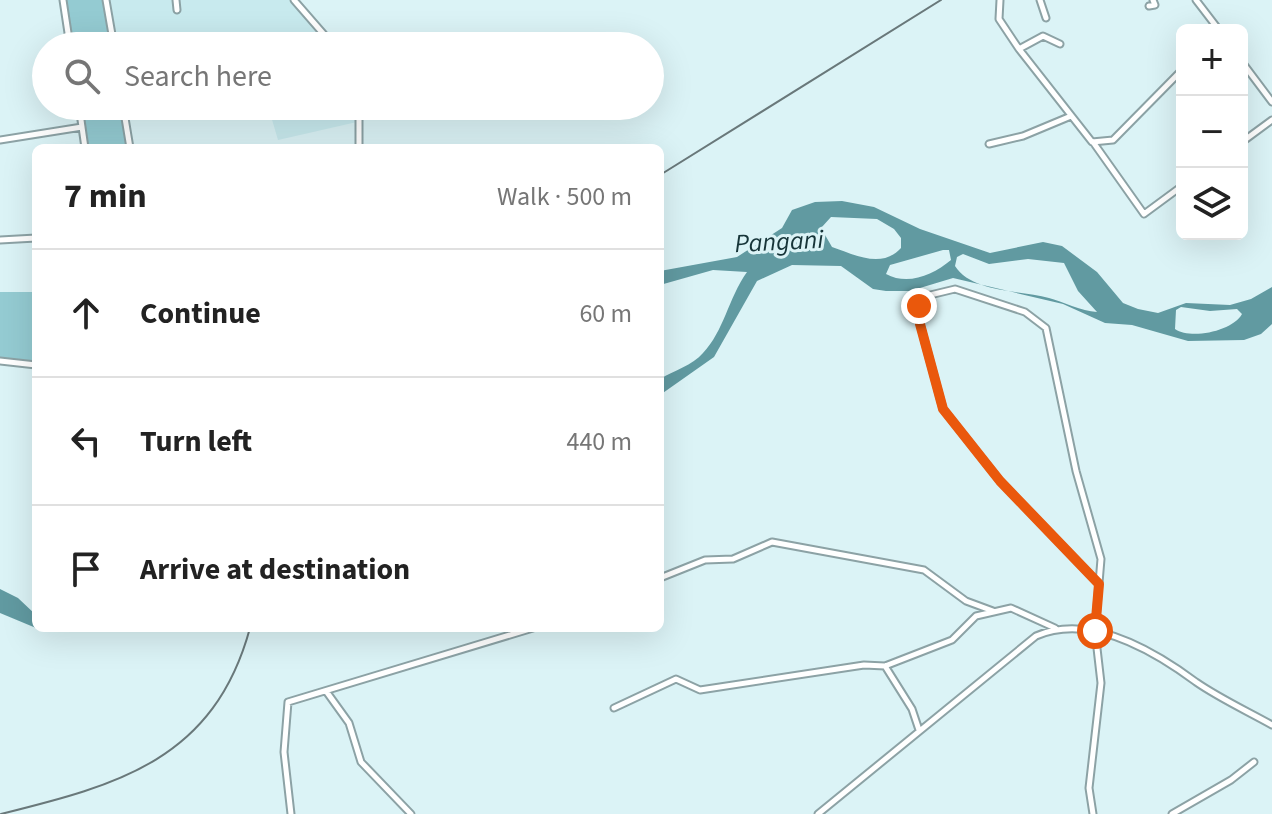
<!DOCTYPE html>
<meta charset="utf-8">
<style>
:root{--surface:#fff;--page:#f6f6f6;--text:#222;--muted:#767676;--line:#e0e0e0}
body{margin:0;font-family:"Source Sans 3",sans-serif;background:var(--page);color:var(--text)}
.controls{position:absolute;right:24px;top:24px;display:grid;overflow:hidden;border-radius:12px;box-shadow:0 8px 32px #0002}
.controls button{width:72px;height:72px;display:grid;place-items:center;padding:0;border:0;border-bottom:2px solid var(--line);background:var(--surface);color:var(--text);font:40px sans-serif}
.stop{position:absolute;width:24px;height:24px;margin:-18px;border:6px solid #ea580c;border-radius:50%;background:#fff}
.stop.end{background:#ea580c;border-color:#fff;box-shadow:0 2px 8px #0008}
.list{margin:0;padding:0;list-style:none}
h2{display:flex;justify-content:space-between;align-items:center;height:104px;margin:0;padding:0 32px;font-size:34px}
h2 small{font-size:26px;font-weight:400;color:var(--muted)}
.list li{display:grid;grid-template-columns:52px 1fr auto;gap:24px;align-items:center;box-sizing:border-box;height:128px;padding:0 32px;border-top:2px solid var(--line)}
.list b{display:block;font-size:30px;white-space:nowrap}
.list em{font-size:26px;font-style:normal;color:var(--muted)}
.icon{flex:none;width:44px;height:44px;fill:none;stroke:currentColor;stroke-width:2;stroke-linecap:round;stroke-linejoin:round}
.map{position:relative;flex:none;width:1272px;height:814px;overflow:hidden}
.search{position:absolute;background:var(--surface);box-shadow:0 8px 32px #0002;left:32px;top:32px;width:632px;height:88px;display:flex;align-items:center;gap:20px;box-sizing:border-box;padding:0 28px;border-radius:44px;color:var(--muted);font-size:30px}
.panel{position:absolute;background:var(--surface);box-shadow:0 8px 32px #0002;left:32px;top:144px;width:632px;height:488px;border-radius:12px}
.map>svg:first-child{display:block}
.built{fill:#c8eaee}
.green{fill:#94cbd2}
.water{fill:#619aa1;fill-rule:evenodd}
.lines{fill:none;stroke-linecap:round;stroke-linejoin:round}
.minor-casing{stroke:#8ca2a5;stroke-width:9}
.minor{stroke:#fff;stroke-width:5}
.rail{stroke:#69787a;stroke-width:2}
.route{stroke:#ea580c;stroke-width:10}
.labels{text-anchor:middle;stroke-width:6;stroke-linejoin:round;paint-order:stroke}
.water-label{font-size:26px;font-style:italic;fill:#163438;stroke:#dbf3f6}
</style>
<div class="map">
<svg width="1272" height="814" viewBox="0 0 1272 814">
<rect width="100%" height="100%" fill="#dbf3f6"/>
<path class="built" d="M110,0H291L331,46H118Z
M268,106H357V122L278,140Z"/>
<path class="green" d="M65,0H104L111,46H72Z
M81,106H121L128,148H88Z
M0,292H36V363L0,359Z"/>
<path class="water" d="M842,201L874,207L920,229L990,253L1043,242L1062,246L1097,272L1123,303L1138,309L1158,313L1186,303L1230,305L1251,299L1272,287V324L1261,334L1244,340L1188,341L1132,325L1105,323L1063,304L953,278L910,291H886L873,289L841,266L792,265L757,281L714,357L660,395V379C673,371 693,365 703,353C724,331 728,299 747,272L713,270L660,285V271L737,257L782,228L792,210L815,202ZM831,217L877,219L894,229L901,238V248C882,269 855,255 832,247L821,228ZM943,250H949L951,260C933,275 908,286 886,274L890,265ZM963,254L989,264L1028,259L1064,263L1078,291L1097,312C1081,311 1064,302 1049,298C1021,290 972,293 955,266L957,257ZM1181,307L1210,311L1237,309L1242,314C1233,331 1191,340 1175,329L1176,310Z
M0,589L18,598L36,615V628L0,613Z"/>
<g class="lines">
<g class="minor-casing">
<path id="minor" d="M63,0L70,46
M106,0L114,46
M176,0L177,10
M294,0L334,46
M1000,0L999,19L1019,49L1043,36L1060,44
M1040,0L1046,18
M1196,0L1219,30
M1149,6L1155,5L1153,0
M1019,49L1092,142L1113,140L1182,70
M1242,62L1272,102
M79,106L85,148
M123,106L130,148
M0,140L82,127
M1093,142L1144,214L1182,186
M1242,142L1272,120
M989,144L1023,136L1071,116
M359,148V106
M0,240L36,238
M0,361L36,365
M660,578L705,560L733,559L772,542L924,570L966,601L993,611
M885,666L912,709L919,730
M326,691L349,723L361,762L411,814
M614,708L676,679L700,690L864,665L885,666L952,640L976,616L1011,608L1055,628
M291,814L284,752L288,702L533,628
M818,814L1036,636C1089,613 1153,650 1196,682C1219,698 1247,711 1272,725
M1093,814L1089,788L1101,683L1095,631L1101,559L1076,471L1046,328L1025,312L955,289L926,296L919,306L920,324L943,409L1000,481L1099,584
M1172,814L1231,780L1254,762"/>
</g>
<use href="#minor" class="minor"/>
<path class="rail" d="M660,175L941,0
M1,814C118,785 214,760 250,628"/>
</g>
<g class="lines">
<path class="route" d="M919,306L920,324L943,409L1000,481L1099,584L1095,631"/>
</g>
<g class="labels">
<g class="water-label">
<text transform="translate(779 241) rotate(-3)" y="9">Pangani</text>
</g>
</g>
</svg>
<div class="controls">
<button>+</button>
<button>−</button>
<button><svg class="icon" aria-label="layers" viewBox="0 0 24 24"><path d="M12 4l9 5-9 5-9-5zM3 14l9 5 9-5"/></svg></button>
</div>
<div class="stop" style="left:1095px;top:631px"></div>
<div class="stop end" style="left:919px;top:306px"></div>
<div class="search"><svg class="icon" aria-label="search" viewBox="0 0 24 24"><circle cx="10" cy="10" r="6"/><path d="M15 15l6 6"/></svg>Search here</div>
<section class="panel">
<h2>7 min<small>Walk · 500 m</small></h2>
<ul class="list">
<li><svg class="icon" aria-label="ahead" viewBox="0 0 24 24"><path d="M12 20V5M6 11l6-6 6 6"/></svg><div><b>Continue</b></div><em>60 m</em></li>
<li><svg class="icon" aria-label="left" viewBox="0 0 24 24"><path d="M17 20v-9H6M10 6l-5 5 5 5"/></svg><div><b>Turn left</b></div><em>440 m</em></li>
<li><svg class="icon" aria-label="arrive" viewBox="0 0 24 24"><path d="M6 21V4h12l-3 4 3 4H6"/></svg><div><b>Arrive at destination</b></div></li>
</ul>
</section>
</div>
